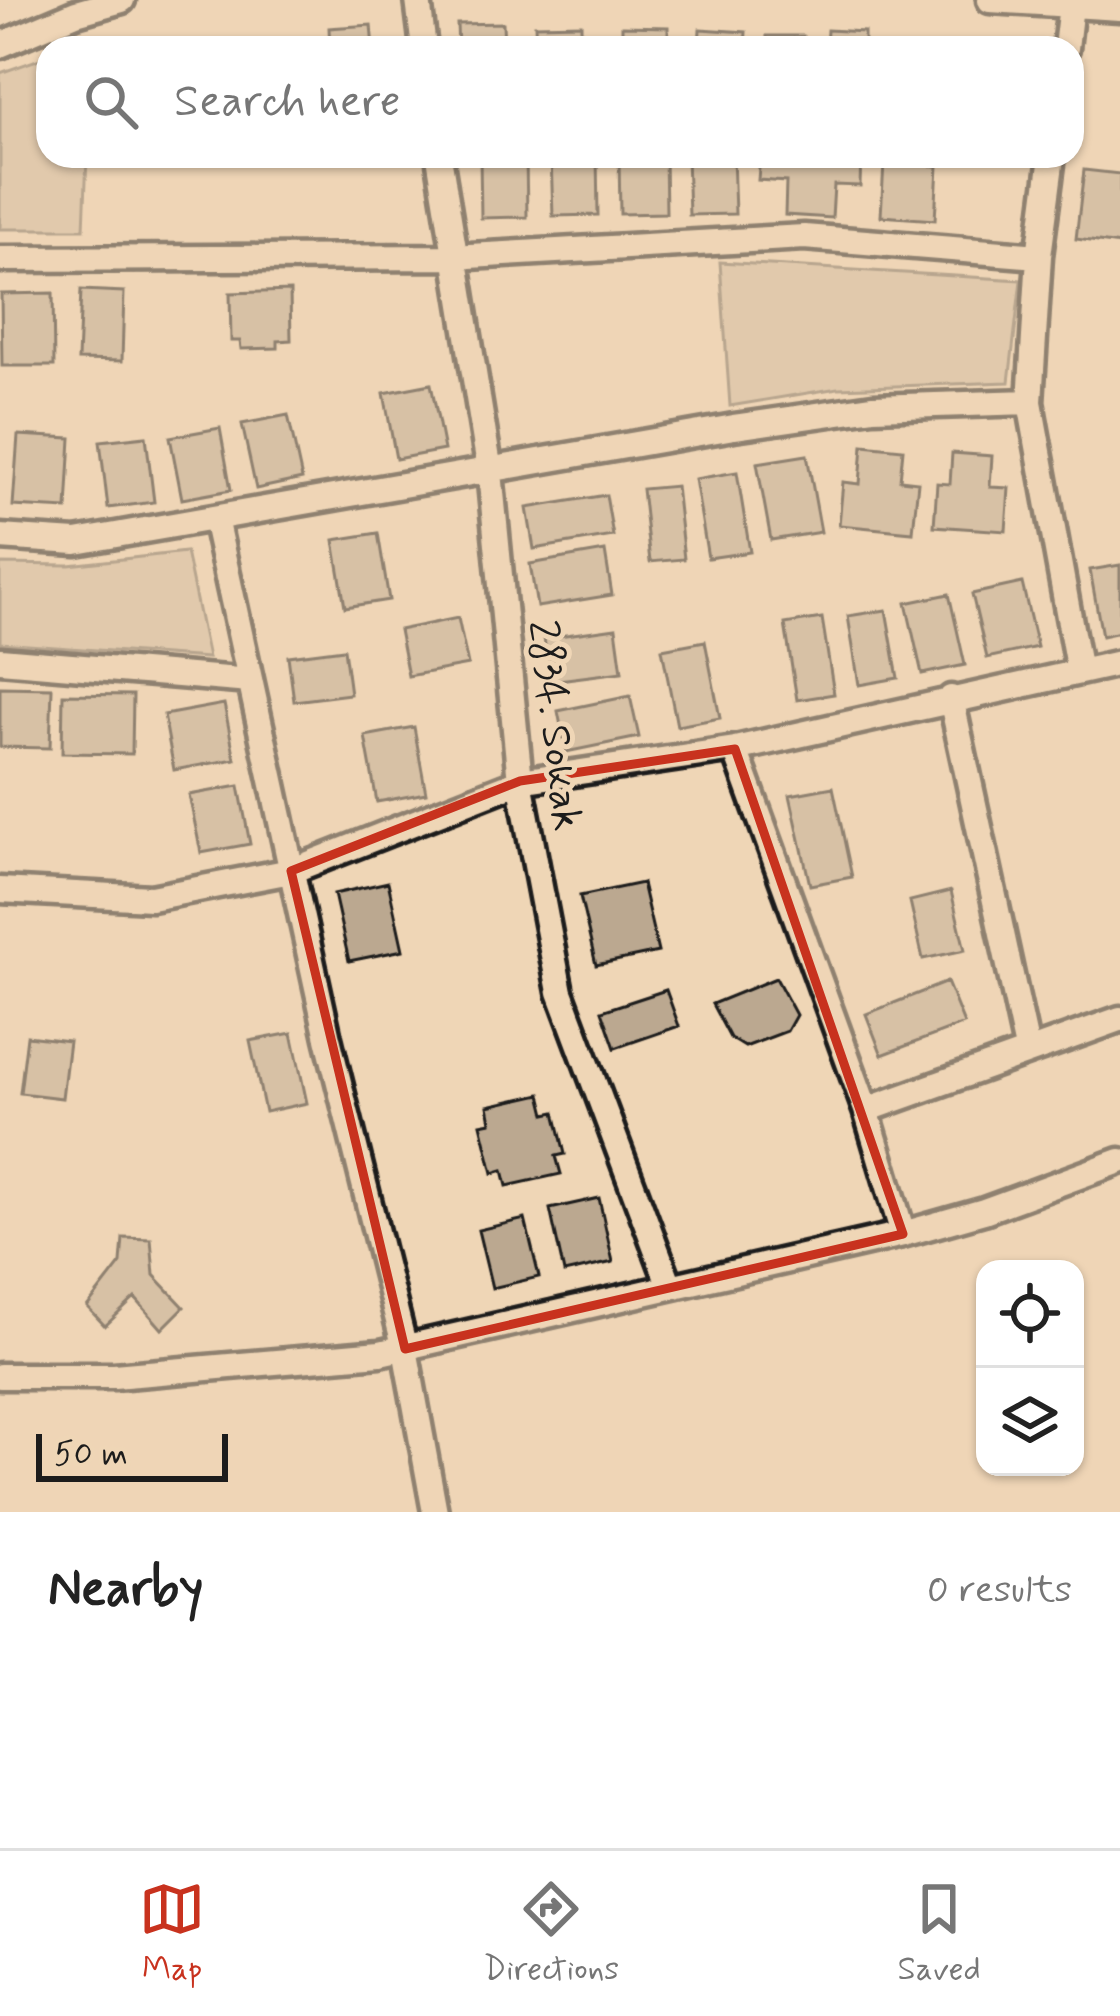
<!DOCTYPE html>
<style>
:root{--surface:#fff;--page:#f2f2f2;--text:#222;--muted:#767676;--line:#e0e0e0;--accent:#c8321e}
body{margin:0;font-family:Mynerve,sans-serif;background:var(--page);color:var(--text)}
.controls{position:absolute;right:36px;bottom:36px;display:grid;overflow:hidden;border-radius:24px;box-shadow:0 3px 9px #0004}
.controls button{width:108px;height:108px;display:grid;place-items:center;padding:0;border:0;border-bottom:3px solid var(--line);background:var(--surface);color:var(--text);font:60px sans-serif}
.scale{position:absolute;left:36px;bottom:30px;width:192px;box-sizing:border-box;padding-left:12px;border:6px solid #1c1c1c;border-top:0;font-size:33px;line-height:42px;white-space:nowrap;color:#1c1c1c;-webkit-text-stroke:9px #efd6b6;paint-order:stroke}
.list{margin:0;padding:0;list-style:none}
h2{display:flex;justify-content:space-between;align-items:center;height:156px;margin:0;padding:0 48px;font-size:51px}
h2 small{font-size:39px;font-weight:400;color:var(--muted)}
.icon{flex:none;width:66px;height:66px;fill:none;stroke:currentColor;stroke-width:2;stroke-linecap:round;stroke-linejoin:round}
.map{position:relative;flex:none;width:1120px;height:1512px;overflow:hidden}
.search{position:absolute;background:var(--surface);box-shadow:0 3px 9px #0004;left:36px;right:36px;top:36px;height:132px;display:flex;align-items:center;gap:30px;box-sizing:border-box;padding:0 42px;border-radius:36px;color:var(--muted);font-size:45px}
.sheet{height:336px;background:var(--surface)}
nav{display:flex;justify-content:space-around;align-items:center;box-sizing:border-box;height:168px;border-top:3px solid var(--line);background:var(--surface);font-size:33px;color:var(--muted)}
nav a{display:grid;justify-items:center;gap:6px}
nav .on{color:var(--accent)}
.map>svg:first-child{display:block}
.green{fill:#d0bba0;stroke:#766c5e;stroke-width:3}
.building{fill:#bba890;stroke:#1c1c1c;stroke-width:3}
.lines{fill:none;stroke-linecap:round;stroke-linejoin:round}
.street-casing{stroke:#1c1c1c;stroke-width:33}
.street{stroke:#efd6b6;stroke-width:24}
.marked{fill:none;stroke:#c8321e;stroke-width:9;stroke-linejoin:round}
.labels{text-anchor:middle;stroke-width:10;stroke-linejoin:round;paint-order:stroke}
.street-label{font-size:42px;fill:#1c1c1c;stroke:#efd6b6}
</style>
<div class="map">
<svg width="1120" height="1512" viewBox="0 0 1120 1512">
<rect width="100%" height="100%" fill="#efd6b6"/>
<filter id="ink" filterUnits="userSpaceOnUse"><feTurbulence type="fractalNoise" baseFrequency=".00833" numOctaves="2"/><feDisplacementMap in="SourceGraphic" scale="24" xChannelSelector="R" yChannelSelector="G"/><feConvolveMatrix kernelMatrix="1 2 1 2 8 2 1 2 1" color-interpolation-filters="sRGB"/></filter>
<g filter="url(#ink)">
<path class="green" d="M48,56V156H87L84,229H0V73Z
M720,262L1021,280L1009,382L838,388L730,406Z
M186,552L208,658L0,643V564L69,565Z"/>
<path class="building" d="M503,23L504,48H458L457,24Z
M581,24V48H536L535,25Z
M371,25L373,48H330L329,28Z
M622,26L668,27V48H622Z
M700,29L746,32L745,48H699Z
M827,30L864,32V48H826Z
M767,36H803L802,48H767Z
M480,156H526L527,217L481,218Z
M551,156H597L598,215L553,216Z
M619,156H665L666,213L620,214Z
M687,156H733L735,214L689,215Z
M760,156H861L860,186L834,185L832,218L785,215L786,182L758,180Z
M884,163L938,166L935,220L881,216Z
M1084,170L1120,174V245L1076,239Z
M81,290L124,292L122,361L78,360Z
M290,291L291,340L278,341V348L241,349L240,341H231L230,293Z
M53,293L54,366H2L1,294Z
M431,384L444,450L396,459L384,393Z
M288,415L302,479L256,489L242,424Z
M220,428L231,490L182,499L170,437Z
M18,435L71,438L67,509L13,506Z
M146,436L154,502L108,508L100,441Z
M863,445L903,449L900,480L918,482L913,532L839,525L843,482L860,484Z
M952,453L992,456L990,487L1009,488L1006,531L934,526L937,483L950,484Z
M807,455L821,532L771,540L757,463Z
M737,472L750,552L708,558L695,479Z
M676,486L684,559L650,562L642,489Z
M606,495L613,536L534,549L527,508Z
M378,533L389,600L345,607L334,540Z
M605,551L612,595L537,607L530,564Z
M1120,565V632L1102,636L1090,570Z
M1022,583L1037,647L987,658L972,594Z
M949,594L965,665L922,674L906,603Z
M886,610L898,678L859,685L848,616Z
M458,618L468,665L408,676L399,630Z
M822,618L834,694L797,700L785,624Z
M616,628L622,672L550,681L544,638Z
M705,641L720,718L677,726L662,649Z
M344,649L350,694L294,701L288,656Z
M0,687L52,688L50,748L0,747Z
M63,694L133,695L132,754L62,753Z
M630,696L639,737L566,752L558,711Z
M224,704L235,759L174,770L164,715Z
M414,727L426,793L377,802L365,736Z
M239,786L250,844L201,853L189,795Z
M833,787L852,877L810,885L790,795Z
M388,882L403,950L349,961L334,894Z
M642,883L658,952L596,965L580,896Z
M951,891L965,950L923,959L910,901Z
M776,978L796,1015L787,1031L745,1047L730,1038L712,1004Z
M947,982L964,1024L882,1055L866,1014Z
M666,990L679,1026L615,1048L602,1011Z
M292,1033L307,1103L265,1112L250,1041Z
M27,1036L69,1041L62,1098L20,1093Z
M541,1094L546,1114L555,1112L565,1154L556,1156L561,1174L507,1186L503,1170L493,1173L481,1124L491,1122L488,1106Z
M599,1198L613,1262L564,1273L550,1209Z
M525,1219L539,1277L492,1288L478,1230Z
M123,1238L151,1239L154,1275L184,1307L162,1329L135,1298L105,1326L87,1307L121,1263Z"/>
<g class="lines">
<g class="street-casing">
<path id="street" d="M418,0L424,48
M990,0L1120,8
M0,45L76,13L122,0
M1066,48L1071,5
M439,156L490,472L520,781L560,992L670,1286
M1052,156L1039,256L1030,402L1079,672
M0,259L452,257L804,237L1039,256
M215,518L328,1038L405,1349L435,1512
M0,537L76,542L734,427L873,407L1030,402
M0,660L250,681
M951,698L1027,1049
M735,749L866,1110L903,1234
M0,890L151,898L291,871L520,781L735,749L1120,663
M866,1110L1120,1019
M0,1376H114L380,1353L903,1234L984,1211L1120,1161"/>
</g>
<use href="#street" class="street"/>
</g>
</g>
<path d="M0 0H1120V1512H0ZM735,749L903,1234L405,1349L291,871L520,781Z" fill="#efd6b6" fill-opacity=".55" fill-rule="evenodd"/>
<path class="marked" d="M735,749L903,1234L405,1349L291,871L520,781Z"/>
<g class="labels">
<g class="street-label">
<text transform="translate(557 725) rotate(83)" y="15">2834. Sokak</text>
</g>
</g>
</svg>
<div class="controls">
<button><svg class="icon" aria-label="locate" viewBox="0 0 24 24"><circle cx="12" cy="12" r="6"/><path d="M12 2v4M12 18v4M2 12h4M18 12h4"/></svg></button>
<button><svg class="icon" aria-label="layers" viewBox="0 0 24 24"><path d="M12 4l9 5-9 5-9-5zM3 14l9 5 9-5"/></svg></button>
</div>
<div class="scale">50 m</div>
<div class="search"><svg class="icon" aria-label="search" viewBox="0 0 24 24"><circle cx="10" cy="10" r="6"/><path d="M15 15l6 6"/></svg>Search here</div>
</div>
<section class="sheet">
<h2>Nearby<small>0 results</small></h2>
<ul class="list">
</ul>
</section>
<nav>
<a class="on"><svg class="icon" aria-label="map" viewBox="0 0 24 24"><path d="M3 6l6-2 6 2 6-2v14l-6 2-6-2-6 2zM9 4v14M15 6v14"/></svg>Map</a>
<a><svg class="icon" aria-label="directions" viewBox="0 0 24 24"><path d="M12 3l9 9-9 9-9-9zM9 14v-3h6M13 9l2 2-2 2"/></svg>Directions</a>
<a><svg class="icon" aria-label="saved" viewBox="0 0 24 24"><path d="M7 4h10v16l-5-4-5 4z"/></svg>Saved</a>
</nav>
